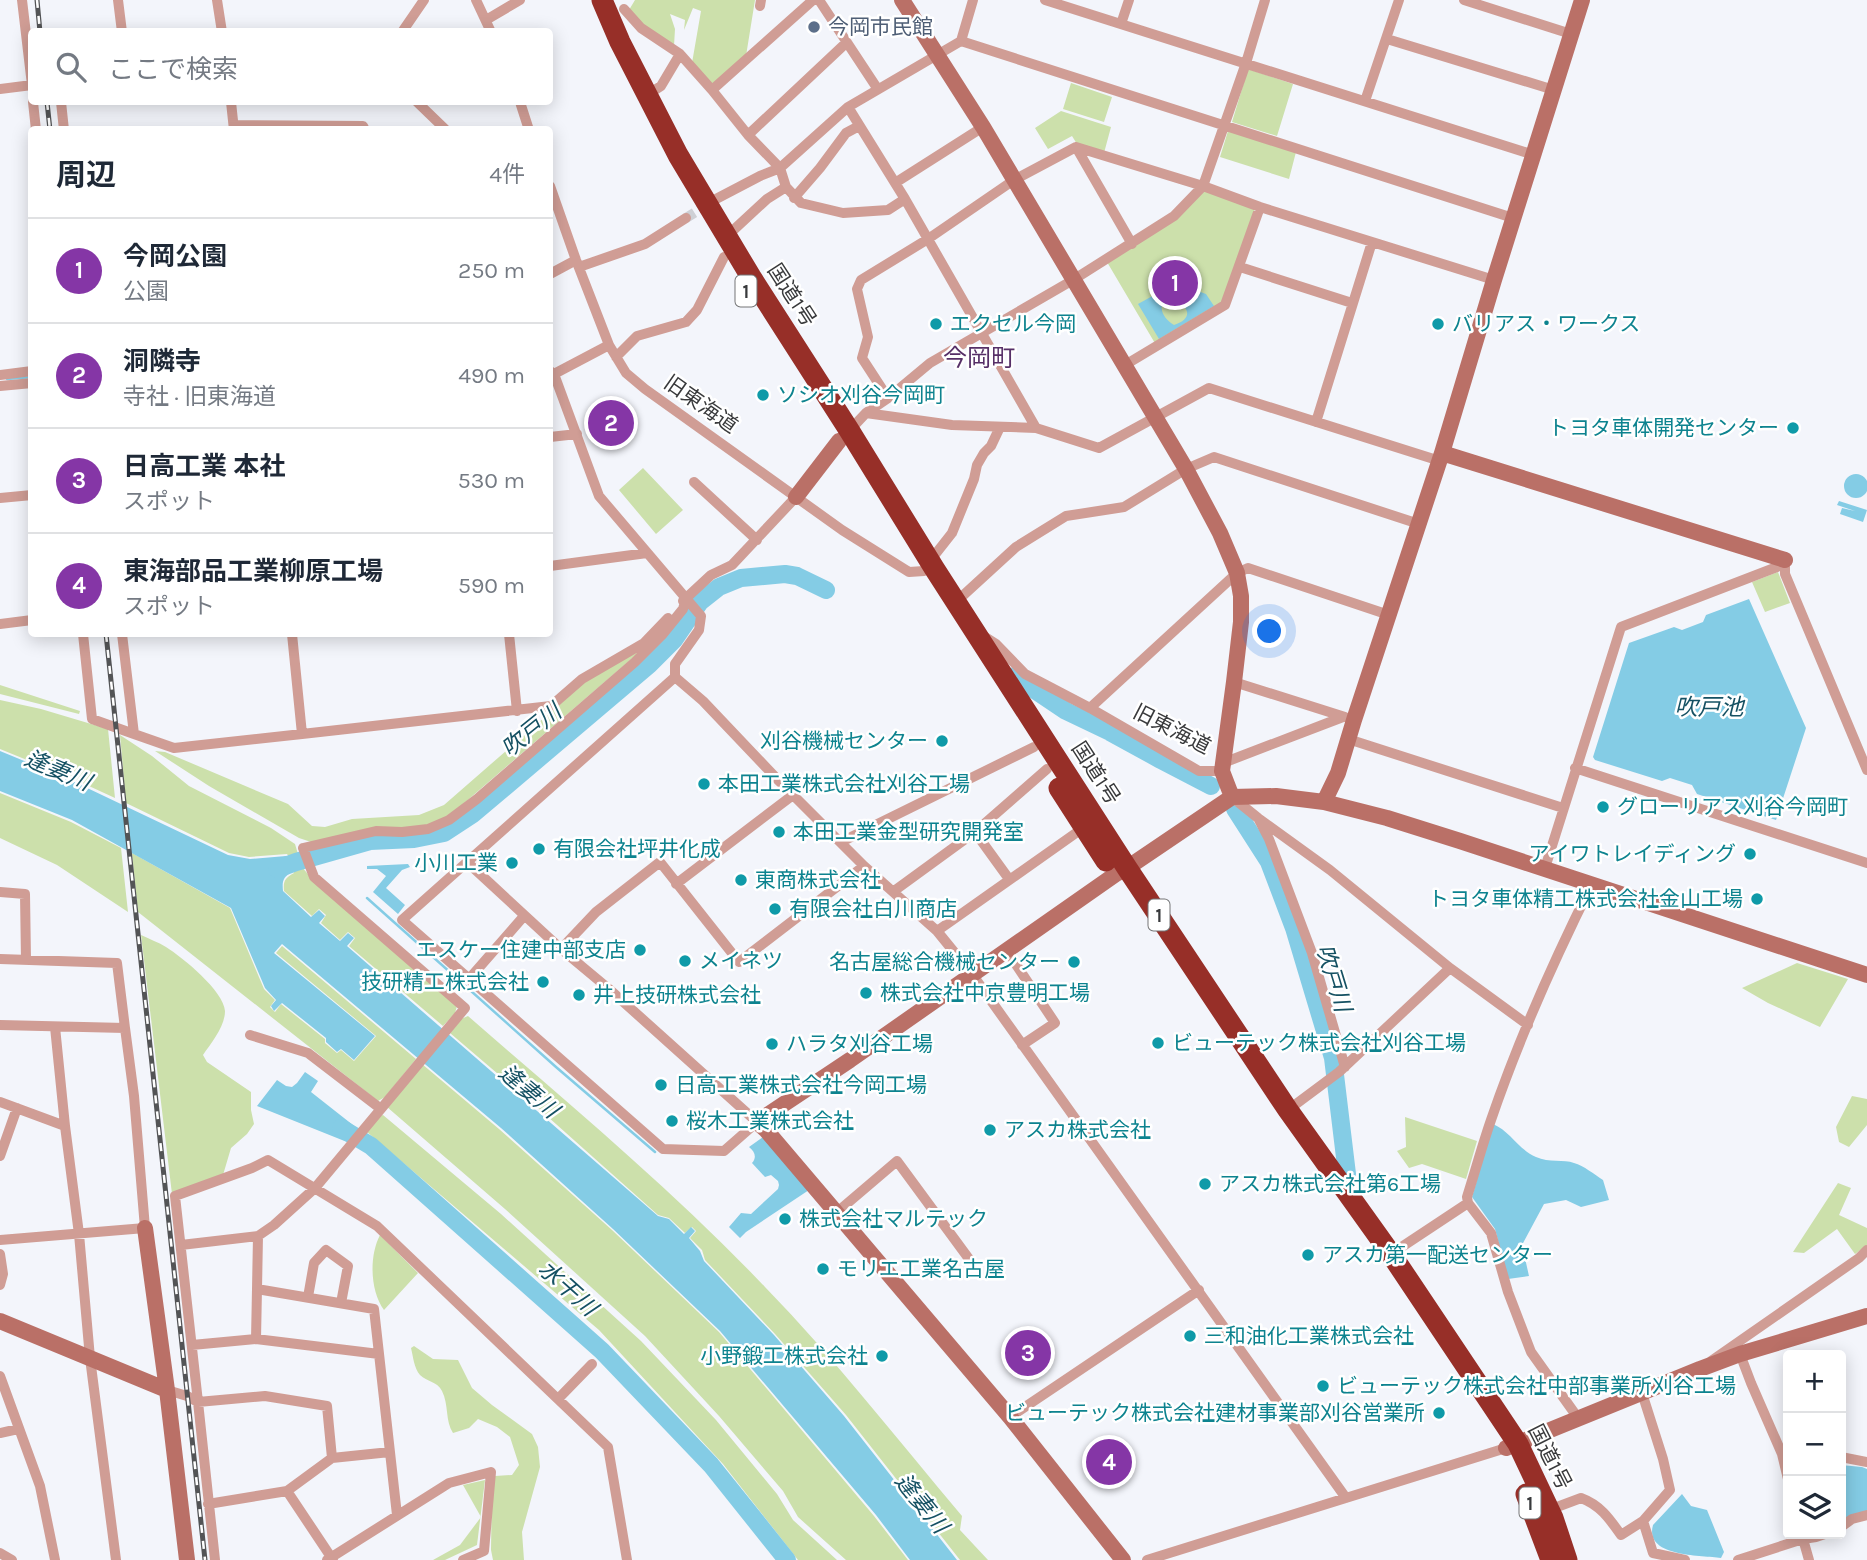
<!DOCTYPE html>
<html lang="ja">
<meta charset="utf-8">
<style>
:root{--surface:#fff;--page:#f2f2f3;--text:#1f2937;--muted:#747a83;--line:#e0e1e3;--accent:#8536a6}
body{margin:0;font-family:Karla,"Noto Sans JP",sans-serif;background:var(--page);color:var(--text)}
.controls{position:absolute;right:21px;bottom:21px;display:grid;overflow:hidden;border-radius:7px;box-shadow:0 4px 18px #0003}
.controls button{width:63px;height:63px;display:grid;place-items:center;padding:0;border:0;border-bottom:2px solid var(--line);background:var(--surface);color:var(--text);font:35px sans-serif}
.you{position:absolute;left:1270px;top:632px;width:24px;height:24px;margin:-18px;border:5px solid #fff;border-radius:50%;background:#1a73e8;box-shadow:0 0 0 10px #1a73e833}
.badge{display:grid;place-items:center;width:46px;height:46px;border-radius:50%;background:var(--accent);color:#fff;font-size:23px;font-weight:700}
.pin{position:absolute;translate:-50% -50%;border:4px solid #fff;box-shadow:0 2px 7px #0006}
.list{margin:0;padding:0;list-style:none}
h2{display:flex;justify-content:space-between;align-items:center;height:91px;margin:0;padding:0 28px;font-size:30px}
h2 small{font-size:23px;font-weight:400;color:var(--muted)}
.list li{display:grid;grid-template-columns:46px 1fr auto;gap:21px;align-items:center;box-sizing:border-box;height:105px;padding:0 28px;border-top:2px solid var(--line)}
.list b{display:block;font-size:26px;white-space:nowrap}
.list p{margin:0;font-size:23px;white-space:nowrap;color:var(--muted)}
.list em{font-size:23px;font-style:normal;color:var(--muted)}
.icon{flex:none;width:38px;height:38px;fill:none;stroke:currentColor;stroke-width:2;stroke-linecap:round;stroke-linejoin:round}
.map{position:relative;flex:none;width:1867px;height:1560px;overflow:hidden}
.search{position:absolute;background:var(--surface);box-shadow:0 4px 18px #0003;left:28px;top:28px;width:525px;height:77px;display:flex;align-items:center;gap:18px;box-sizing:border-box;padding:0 24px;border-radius:7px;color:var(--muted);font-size:26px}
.panel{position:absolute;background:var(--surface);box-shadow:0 4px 18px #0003;left:28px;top:126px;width:525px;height:511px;border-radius:7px}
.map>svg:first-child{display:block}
.green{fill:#cce0ab}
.water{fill:#84cce5;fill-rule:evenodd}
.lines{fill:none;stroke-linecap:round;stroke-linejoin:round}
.stream{stroke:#84cce5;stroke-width:2.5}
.river{stroke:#84cce5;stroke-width:18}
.street-tunnel{stroke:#ced0d5;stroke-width:10;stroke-dasharray:10 5;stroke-linecap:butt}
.street{stroke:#d09d95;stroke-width:10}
.secondary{stroke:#ba7067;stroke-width:16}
.highway{stroke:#972f28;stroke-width:21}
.rail-casing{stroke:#535456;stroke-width:5}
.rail{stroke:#fff;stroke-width:2.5;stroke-dasharray:8;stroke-linecap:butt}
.service-dot{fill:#5c6f8a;stroke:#fff;stroke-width:2.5}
.culture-dot{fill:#0f9aa8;stroke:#fff;stroke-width:2.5}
.labels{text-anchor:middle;stroke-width:5;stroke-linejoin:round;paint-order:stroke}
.shield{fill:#fff;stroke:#747576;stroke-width:2}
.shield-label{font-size:19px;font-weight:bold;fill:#393a3c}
.service-label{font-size:21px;fill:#4e5e75;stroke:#fff;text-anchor:start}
.street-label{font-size:21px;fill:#393a3c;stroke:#fff}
.culture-label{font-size:21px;fill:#0d838f;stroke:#fff;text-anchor:start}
.water-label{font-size:23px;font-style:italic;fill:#155163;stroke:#fff}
.quarter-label{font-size:24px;fill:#562f67;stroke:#fff}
</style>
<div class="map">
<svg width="1867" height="1560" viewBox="0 0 1867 1560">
<rect width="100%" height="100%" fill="#f3f5fb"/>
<path class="green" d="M635,0H755L746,56L712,86L692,63L701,11L693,8L684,30L685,20L670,14L675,29L674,46L643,26L629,10Z
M1248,69L1293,84L1277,136L1232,122Z
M1071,83L1112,97L1104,122L1063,109Z
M1061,111L1111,127L1104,153L1077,144L1072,136L1048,149L1035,128Z
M1228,131L1296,152L1289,179L1220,157Z
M1203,188L1255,208L1224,304L1156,345L1107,262Z
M643,468L683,510L656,534L619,490Z
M1778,572L1790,603L1765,612L1752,582Z
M651,642L448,817L427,826L311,842L299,838L209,786L155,751L165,752L288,804L312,826L325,827L352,819L419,815L444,805L585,682Z
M0,685L80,711L79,714L0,694Z
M0,700L41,709L108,729L115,798L65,775L69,765L54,759L49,769L0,749Z
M120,735L152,756L189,786L271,828L295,844L298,854L289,857L287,854L249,857L229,853L126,803Z
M0,793L71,822L121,848L128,912L57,865L0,838Z
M132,853L230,908L264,989L275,1000L270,1007L275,1012L281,1004L325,1039V1043L337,1053L341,1050L354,1061L376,1036L276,953L282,946L416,1059L385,1097L378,1101L138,912Z
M302,867L312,879L457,1006L455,1013L443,1026L349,946L355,938L348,932L340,940L321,923L326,915L319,909L312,916L284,891C283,881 285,878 294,873L292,869Z
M141,935C149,939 158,942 166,947C182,957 224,991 225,1011C225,1027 211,1043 203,1055L207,1062L251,1092V1110L254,1124L247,1134L231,1148L223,1175L172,1194Z
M1797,963L1848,979L1820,1027L1768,1003L1742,988Z
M468,1016C569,1104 673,1190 765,1287C835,1359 897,1439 962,1516L960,1530L988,1560H960L846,1415L775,1334L705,1260L702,1250L690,1238L696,1231L692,1227L685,1233L669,1218L658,1215L538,1108L450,1033L461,1019Z
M422,1064L499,1129L612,1230L719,1332L874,1516L908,1560H846L798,1517L783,1491L719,1416L645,1336L505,1209L387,1107Z
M1852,1096L1867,1099V1125L1849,1147L1839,1142L1836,1127Z
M383,1115L501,1214L641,1341L716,1420L777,1494L793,1520L837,1560H798L723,1464L599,1330L367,1132L379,1116Z
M1405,1117L1477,1141L1466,1179L1422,1164L1409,1168L1397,1151L1406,1147Z
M1838,1183L1851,1188L1839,1215L1867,1228V1245L1855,1254L1837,1229L1804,1253L1793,1252Z
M380,1235L418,1273L384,1310C370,1291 369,1256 380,1235Z
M414,1346L433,1359L458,1360L472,1388L492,1405L532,1434L538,1447L540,1467L522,1532L524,1560H493L491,1550L492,1482L495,1476L512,1475L519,1465L510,1437L497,1427L478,1419L469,1428L453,1433C445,1421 449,1405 442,1391C437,1381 427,1382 420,1375C414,1368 413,1356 411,1348Z
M485,1480L477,1545L445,1560H433L460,1545L481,1517L463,1485Z"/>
<path class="water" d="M1176,283L1206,294L1214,306L1159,339L1138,304ZM1168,301C1188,302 1196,318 1174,325C1167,321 1160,313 1162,305Z
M1844 486a12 12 0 1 1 24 0a12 12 0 1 1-24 0Z
M1839,501L1867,510L1863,522L1840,514L1842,508L1855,511L1837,505Z
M1749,599L1806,728L1776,820L1697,794L1692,785L1670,778L1662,781L1595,760L1593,757L1629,643L1674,627L1682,630L1703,622L1706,615Z
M0,751L51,772L55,761L66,766L62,776L228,855L250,859L286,856L288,860L298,856L302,865L291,868L292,872C283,877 282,881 283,891L311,917L319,910L325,916L319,923L340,941L348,933L354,938L347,946L658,1216L669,1219L684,1234L691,1227L695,1231L689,1238L700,1251L704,1261L774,1335L844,1416L957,1560H910L876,1515L720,1331L613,1229L501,1128L282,944L274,953L375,1036L354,1060L341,1049L337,1052L326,1042V1038L282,1003L274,1011L271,1006L276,1000L265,988L231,908L72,820L0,791Z
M408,864L410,867L402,870L386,888L405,905L398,914L373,892L386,876L377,869H367V866Z
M305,1072L318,1081L311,1092L358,1129L347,1142L257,1106L277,1080L286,1086L292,1087L297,1083Z
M1493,1124C1510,1131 1519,1150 1536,1157C1549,1163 1564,1159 1574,1163C1584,1166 1594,1174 1603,1180L1609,1200L1581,1207L1566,1200L1544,1204L1522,1245L1529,1276L1508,1279L1495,1229L1472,1197Z
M763,1137L809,1190L746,1232L740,1238L729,1227L741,1213L751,1214L778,1189L779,1185L778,1181L771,1175L765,1177L752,1163C757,1157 755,1152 749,1147Z
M1841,1465L1862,1467L1867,1469V1511L1841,1522Z
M1682,1494L1691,1506L1707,1510L1724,1552L1721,1558C1700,1555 1644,1557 1653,1525Z"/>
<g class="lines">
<path class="stream" d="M7,379L32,377
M367,898L556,1067L655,1152"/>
<path class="river" d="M1014,676L1066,711L1110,732L1161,760L1211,786
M1235,809L1269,862L1294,928L1333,1058L1347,1174
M277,869L296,862L370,841L414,839L444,833L473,814L649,665L674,640L700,602L719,587L741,578L785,574L797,576L826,590
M341,1128L371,1146L602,1351L711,1465L787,1560"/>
<path class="street-tunnel" d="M686,218L710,203"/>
<path class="street" d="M22,0L32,85
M118,0L122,32
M217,0L222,32
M476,0L491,32
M819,0L877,88
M1045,0L1534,155
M1464,0L1571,34
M760,6L761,0
M624,9L641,28L680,54L712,90
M486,20L520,0
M1121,24L1129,0
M402,32L424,0
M1387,39L1554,90
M961,41L1513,218
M0,89L32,85
M647,95L661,86L680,54
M1365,101L1399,0
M33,102L36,130
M61,102L64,130
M231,102L234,130
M417,102L446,130
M520,102L529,130
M848,107L905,199L1036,428L1099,448L1209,388L1440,461
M234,125L363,126L365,130
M748,135L712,90L813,0
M1076,147L1132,244
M895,183L983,127
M550,186L576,260L609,345L626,373L645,389L842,530L909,572L924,571
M794,198L820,168L846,133L859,126
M716,199L760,176L780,168L748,135L846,43
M905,199L888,210L843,213L801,203L786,187L780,168L848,107L961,41L973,0
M727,236L767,199L786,187
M579,267L645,244L686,218
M1240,267L1352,303
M550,274L576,260
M616,357L637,336L686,322L697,310L724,257
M1125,365L1225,305L1260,207
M554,374L609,345
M0,375L32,371
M0,386L32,383
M888,398L862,358L868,337L857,289L861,280L928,239L1014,180L1076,147L1203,186L1260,207L1494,280
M866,413L952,425L1036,428
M1316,422L1372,242
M849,431L866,413L888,398L930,363L1073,280L1174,216L1203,186L1246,63L1265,0
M550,437L577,434
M694,482L757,540
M0,498L32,495
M1785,560V574L1867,770
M930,561L952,533L974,479L977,465L984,453L991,446L1000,427
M550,566L647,553
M683,601L711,575L732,565L796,497
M957,601L1016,547L1066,516L1124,507L1186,469L1214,457L1419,524
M0,624L32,620
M83,634L92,719L134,734
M122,634L134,734L174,748L302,734L292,634
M509,634L517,711
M985,637L996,644L1025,674L1090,708L1199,771H1222
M675,677L703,701L779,781L864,866L937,931L972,974L1346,1498
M1234,682L1345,717
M1090,708L1237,573L1248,568L1389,615
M302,734L551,706L582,679L644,643L668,618
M1348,739L1563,808
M1223,763L1343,717
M1575,768L1867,863
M1232,797L1258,818L1269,839L1312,953L1345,1067
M1258,818L1330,870L1450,968L1528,1025
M975,832L1009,879
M841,842L1034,747
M467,862L561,949L609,989L757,1122L724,1151L663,1149L402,920L675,677V664L699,630L701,616L599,496L554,374L550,371
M1545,868L1621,627L1777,567L1785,560
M676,884L793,795
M894,891L975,832L1047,769
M0,892L25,894L26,960
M937,931L1083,828
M561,949L596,912L660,862L739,962L864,866
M1007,951L1055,1023L1022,1045
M0,959L117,963L125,1028L0,1025
M469,979L524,916
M55,1027L65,1126
M250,1035L308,1053L381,1109
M0,1102L65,1126L79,1234L90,1358L116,1560
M1288,1110L1339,1072L1450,968
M0,1156L17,1108
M836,1213L897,1161L972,1263
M258,1236L257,1289L374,1309L397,1515
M0,1240L145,1228L134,1096L125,1028
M181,1245L258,1236L274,1225L315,1188L465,1008L314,877L303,848L376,831L402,832L428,829L449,820L477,799L635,662L662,635L683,609L686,598
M0,1254L3,1274L0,1285
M1391,1254L1468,1203
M308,1297L314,1263L326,1250L348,1266L341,1303
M256,1339L379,1354
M192,1345L256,1339L257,1289
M1740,1354L1751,1383L1782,1454L1788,1479
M1711,1361L1859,1258L1867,1250
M0,1376L40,1486L55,1560
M167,1390L187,1396L198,1402L215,1560
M1642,1393L1663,1459L1670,1490L1643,1521L1653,1553L1685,1560
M558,1399L592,1364
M1010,1417L1199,1290
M1578,1418L1531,1352L1508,1292L1491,1233L1468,1203L1467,1197C1475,1172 1482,1146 1491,1120C1518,1041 1554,960 1592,884
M0,1433L18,1429
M1841,1457L1867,1462
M332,1458L390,1452
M208,1504L287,1491
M1549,1510L1581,1498C1600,1505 1609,1518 1621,1535L1643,1521
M1841,1527L1852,1519L1867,1515
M0,1553L12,1560
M327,1560L449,1483L491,1472L484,1551L463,1560
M333,1560L287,1491L332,1458L327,1406L265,1396L198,1402L175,1196L252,1168L268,1160L377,1226L608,1447L627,1560
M1147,1560L1506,1448
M1738,1560L1803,1539L1801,1534
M1809,1560L1803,1539L1816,1537L1825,1534"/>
<path class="secondary" d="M902,0L983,127L1186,469L1220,533L1237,573L1241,596V622L1234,682L1222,771L1232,797
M1442,453L1785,560
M796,497L839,441
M1324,802L1338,773L1354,720L1442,453L1494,280L1582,0
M145,1228L167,1390
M0,1321L167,1390L187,1560
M1506,1448L1700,1369L1740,1354L1867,1316
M1123,1560L1010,1417L766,1130L757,1122L850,1060L1116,874L1127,868L1232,797L1276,796L1324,802L1387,818L1460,841L1867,975"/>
<path class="highway" d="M602,0L620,42L678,155L751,277L849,430L934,568L1127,868L1288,1110L1391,1254L1518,1444L1553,1518L1567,1560
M1059,788L1106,861
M1526,1494L1551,1560"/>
<g class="rail-casing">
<path id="rail" d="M37,0L40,32
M47,102L50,130
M106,634L205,1560"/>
</g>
<use href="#rail" class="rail"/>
</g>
<circle class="service-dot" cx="814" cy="27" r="7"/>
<g class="culture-dot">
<circle cx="936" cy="324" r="7"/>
<circle cx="1438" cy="324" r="7"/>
<circle cx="763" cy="395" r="7"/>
<circle cx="1793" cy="428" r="7"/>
<circle cx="942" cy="741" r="7"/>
<circle cx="704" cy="784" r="7"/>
<circle cx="1603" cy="807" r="7"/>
<circle cx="779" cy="832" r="7"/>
<circle cx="539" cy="849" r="7"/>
<circle cx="1750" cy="854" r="7"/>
<circle cx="512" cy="863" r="7"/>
<circle cx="741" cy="880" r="7"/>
<circle cx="1757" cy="899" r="7"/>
<circle cx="775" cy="909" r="7"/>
<circle cx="640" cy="950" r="7"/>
<circle cx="685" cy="961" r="7"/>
<circle cx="1074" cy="962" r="7"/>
<circle cx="543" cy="982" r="7"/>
<circle cx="866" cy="993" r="7"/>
<circle cx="579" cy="995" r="7"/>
<circle cx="1158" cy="1043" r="7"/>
<circle cx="772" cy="1044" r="7"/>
<circle cx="661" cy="1085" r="7"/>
<circle cx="672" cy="1121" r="7"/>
<circle cx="990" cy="1130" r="7"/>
<circle cx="1205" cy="1184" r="7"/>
<circle cx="785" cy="1219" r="7"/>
<circle cx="1308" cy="1255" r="7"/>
<circle cx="823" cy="1269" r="7"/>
<circle cx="1190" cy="1336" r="7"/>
<circle cx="882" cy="1356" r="7"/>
<circle cx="1323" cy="1386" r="7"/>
<circle cx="1439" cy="1413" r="7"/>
</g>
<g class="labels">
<g class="shield">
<rect x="735.5" y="275.5" width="21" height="31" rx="5"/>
<rect x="1148.5" y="899.5" width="21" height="31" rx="5"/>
<rect x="1519.5" y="1487.5" width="21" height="31" rx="5"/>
</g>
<g class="shield-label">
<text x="746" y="298">1</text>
<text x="1159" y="922">1</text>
<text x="1530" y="1510">1</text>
</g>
<g class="service-label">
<text x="828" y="34">今岡市民館</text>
</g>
<g class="street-label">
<text transform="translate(792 295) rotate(57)" y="7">国道1号</text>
<text transform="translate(701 404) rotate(35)" y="7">旧東海道</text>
<text transform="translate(1172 729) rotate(27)" y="7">旧東海道</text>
<text transform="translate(1096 773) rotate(57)" y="7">国道1号</text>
<text transform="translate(1550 1457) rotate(63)" y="7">国道1号</text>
</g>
<g class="culture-label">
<text x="950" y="331">エクセル今岡</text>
<text x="1452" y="331">バリアス・ワークス</text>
<text x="777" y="402">ソシオ刈谷今岡町</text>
<text x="1779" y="435" text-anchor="end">トヨタ車体開発センター</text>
<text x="928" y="748" text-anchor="end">刈谷機械センター</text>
<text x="718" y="791">本田工業株式会社刈谷工場</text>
<text x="1617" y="814">グローリアス刈谷今岡町</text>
<text x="793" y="839">本田工業金型研究開発室</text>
<text x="553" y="856">有限会社坪井化成</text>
<text x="1736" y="861" text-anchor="end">アイワトレイディング</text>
<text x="498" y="870" text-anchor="end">小川工業</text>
<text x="755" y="887">東商株式会社</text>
<text x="1743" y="906" text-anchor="end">トヨタ車体精工株式会社金山工場</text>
<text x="789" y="916">有限会社白川商店</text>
<text x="626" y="957" text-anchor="end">エスケー住建中部支店</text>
<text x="699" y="968">メイネツ</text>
<text x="1060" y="969" text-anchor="end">名古屋総合機械センター</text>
<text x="529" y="989" text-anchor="end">技研精工株式会社</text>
<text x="880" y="1000">株式会社中京豊明工場</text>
<text x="593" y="1002">井上技研株式会社</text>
<text x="1172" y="1050">ビューテック株式会社刈谷工場</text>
<text x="786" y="1051">ハラタ刈谷工場</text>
<text x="675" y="1092">日高工業株式会社今岡工場</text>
<text x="686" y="1128">桜木工業株式会社</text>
<text x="1004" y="1137">アスカ株式会社</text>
<text x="1219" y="1191">アスカ株式会社第6工場</text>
<text x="799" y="1226">株式会社マルテック</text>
<text x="1322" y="1262">アスカ第一配送センター</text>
<text x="837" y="1276">モリエ工業名古屋</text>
<text x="1204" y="1343">三和油化工業株式会社</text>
<text x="868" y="1363" text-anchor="end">小野鍛工株式会社</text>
<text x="1337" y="1393">ビューテック株式会社中部事業所刈谷工場</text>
<text x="1425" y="1420" text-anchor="end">ビューテック株式会社建材事業部刈谷営業所</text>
</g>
<g class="water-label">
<text x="1709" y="715">吹戸池</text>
<text transform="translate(531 730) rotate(-39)" y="8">吹戸川</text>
<text transform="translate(58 770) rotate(23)" y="8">逢妻川</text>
<text transform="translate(1334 978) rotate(73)" y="8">吹戸川</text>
<text transform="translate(529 1091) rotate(40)" y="8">逢妻川</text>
<text transform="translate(568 1288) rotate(42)" y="8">水干川</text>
<text transform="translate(922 1503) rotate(51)" y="8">逢妻川</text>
</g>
<g class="quarter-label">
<text x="979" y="366">今岡町</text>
</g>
</g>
</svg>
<div class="controls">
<button>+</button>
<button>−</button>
<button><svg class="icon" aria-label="layers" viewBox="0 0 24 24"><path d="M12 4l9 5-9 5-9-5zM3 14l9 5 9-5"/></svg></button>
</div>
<div class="you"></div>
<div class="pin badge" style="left:1175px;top:283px">1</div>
<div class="pin badge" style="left:611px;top:423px">2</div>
<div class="pin badge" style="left:1028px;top:1353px">3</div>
<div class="pin badge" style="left:1109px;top:1462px">4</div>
<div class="search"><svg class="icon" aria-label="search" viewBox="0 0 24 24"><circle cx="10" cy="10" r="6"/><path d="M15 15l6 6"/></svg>ここで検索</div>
<section class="panel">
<h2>周辺<small>4件</small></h2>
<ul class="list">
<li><span class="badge">1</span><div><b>今岡公園</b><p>公園</p></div><em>250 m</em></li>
<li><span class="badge">2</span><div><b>洞隣寺</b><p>寺社 · 旧東海道</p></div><em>490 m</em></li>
<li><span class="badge">3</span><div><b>日高工業 本社</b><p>スポット</p></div><em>530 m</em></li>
<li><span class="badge">4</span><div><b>東海部品工業柳原工場</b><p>スポット</p></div><em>590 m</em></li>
</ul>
</section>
</div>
